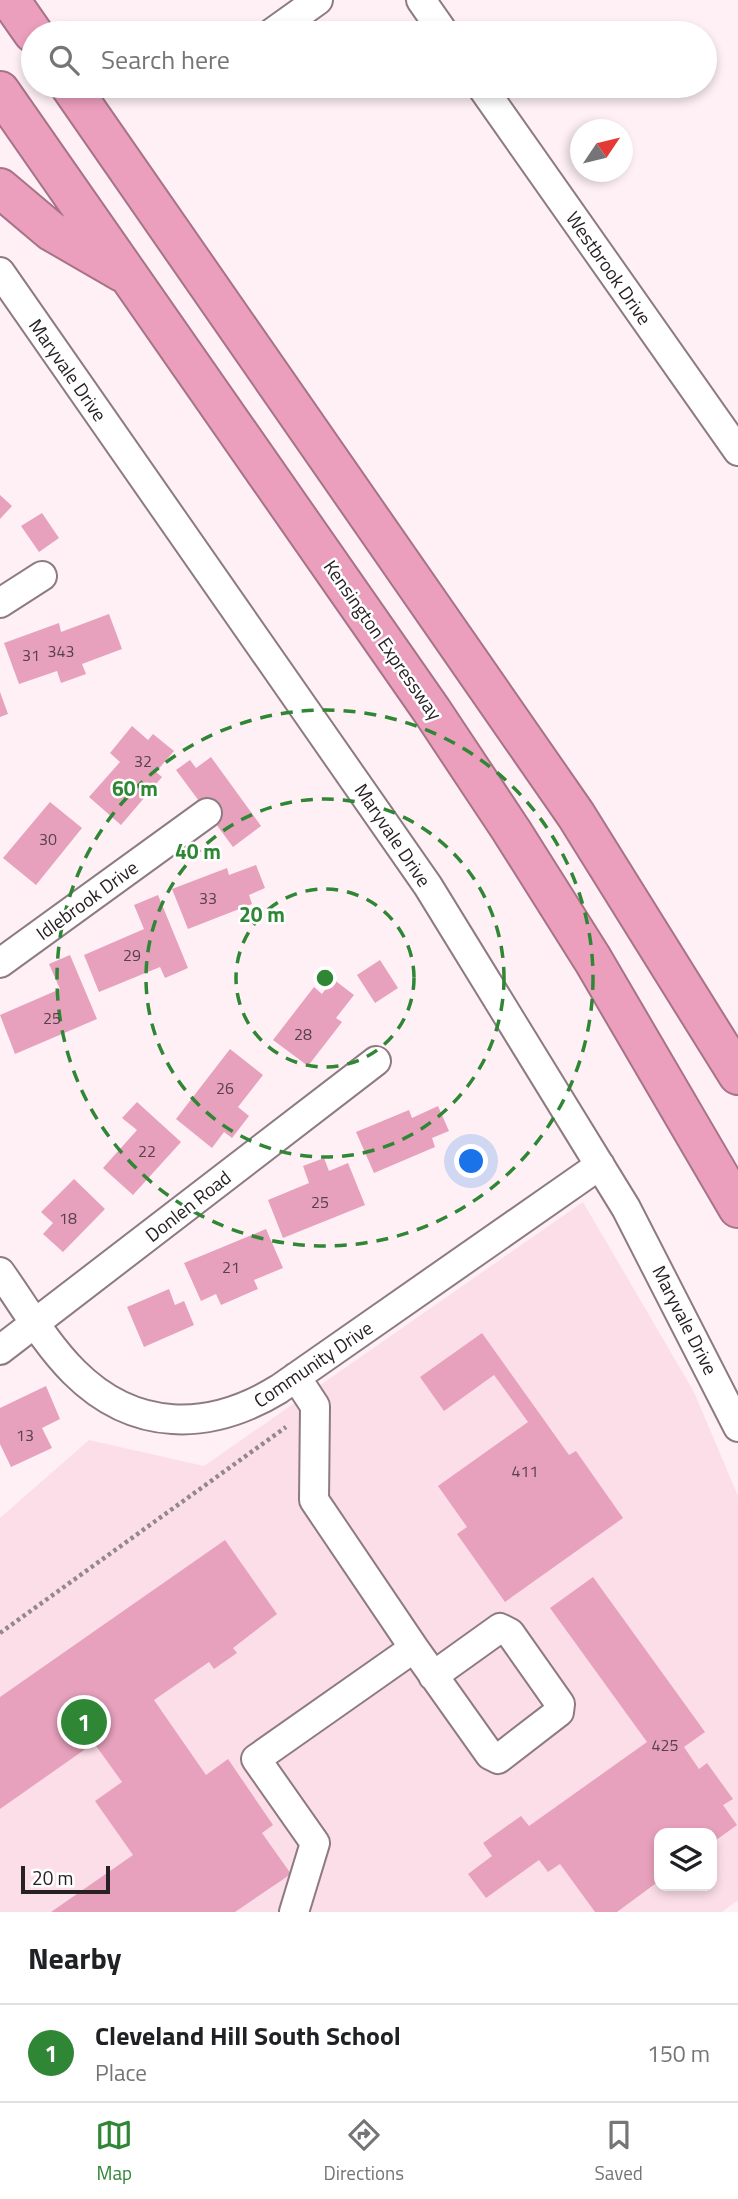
<!DOCTYPE html>
<style>
:root{--surface:#fff;--page:#f6f6f6;--text:#202124;--muted:#757577;--line:#e0e0e0;--accent:#2f8635}
body{margin:0;font-family:"Titillium Web",sans-serif;background:var(--page);color:var(--text)}
.controls{position:absolute;right:21px;bottom:21px;display:grid;overflow:hidden;border-radius:14px;box-shadow:0 4px 10px #0003}
.controls button{width:63px;height:63px;display:grid;place-items:center;padding:0;border:0;border-bottom:2px solid var(--line);background:var(--surface);color:var(--text);font:35px sans-serif}
.compass{position:absolute;left:570px;top:119px;width:63px;height:63px;border-radius:50%;background:var(--surface);box-shadow:0 4px 10px #0003;rotate:55deg}
.scale{position:absolute;left:21px;bottom:18px;width:89px;box-sizing:border-box;padding-left:7px;border:4px solid #282123;border-top:0;font-size:19px;line-height:24px;white-space:nowrap;color:#282123;-webkit-text-stroke:5px #fff;paint-order:stroke}
.you{position:absolute;left:472px;top:1162px;width:24px;height:24px;margin:-18px;border:5px solid #fff;border-radius:50%;background:#1a73e8;box-shadow:0 0 0 10px #1a73e833}
.badge{display:grid;place-items:center;width:46px;height:46px;border-radius:50%;background:var(--accent);color:#fff;font-size:23px;font-weight:700}
.pin{position:absolute;translate:-50% -50%;border:4px solid #fff;box-shadow:0 2px 7px #0006}
.list{margin:0;padding:0;list-style:none}
h2{display:flex;justify-content:space-between;align-items:center;height:91px;margin:0;padding:0 28px;font-size:30px}
h2 small{font-size:23px;font-weight:400;color:var(--muted)}
.list li{display:grid;grid-template-columns:46px 1fr auto;gap:21px;align-items:center;box-sizing:border-box;height:98px;padding:0 28px;border-top:2px solid var(--line)}
.list b{display:block;font-size:26px;white-space:nowrap}
.list p{margin:0;font-size:23px;white-space:nowrap;color:var(--muted)}
.list em{font-size:23px;font-style:normal;color:var(--muted)}
.icon{flex:none;width:38px;height:38px;fill:none;stroke:currentColor;stroke-width:2;stroke-linecap:round;stroke-linejoin:round}
.map{position:relative;flex:none;width:738px;height:1912px;overflow:hidden}
.search{position:absolute;background:var(--surface);box-shadow:0 4px 10px #0003;left:21px;right:21px;top:21px;height:77px;display:flex;align-items:center;gap:18px;box-sizing:border-box;padding:0 24px;border-radius:38px;color:var(--muted);font-size:26px}
.sheet{height:189px;background:var(--surface)}
nav{display:flex;justify-content:space-around;align-items:center;box-sizing:border-box;height:98px;border-top:2px solid var(--line);background:var(--surface);font-size:19px;color:var(--muted)}
nav a{display:grid;justify-items:center;gap:4px}
nav .on{color:var(--accent)}
.map>svg:first-child{display:block}
.built{fill:#fcdee9;fill-rule:evenodd}
.building{fill:#e7a1bc}
.lines{fill:none;stroke-linecap:round;stroke-linejoin:round}
.minor-casing{stroke:#8e7b82;stroke-width:32}
.highway-casing{stroke:#a77387;stroke-width:42}
.path{stroke:#93888c;stroke-width:4.5;stroke-dasharray:3.5 3.5;stroke-linecap:butt}
.minor{stroke:#fff;stroke-width:28}
.highway{stroke:#ec9fbd;stroke-width:38}
.ring{fill:none;stroke:#2f8635;stroke-width:3.5;stroke-dasharray:12 9}
.labels{text-anchor:middle;stroke-width:5;stroke-linejoin:round;paint-order:stroke}
.number-label{font-size:16px;fill:#584149}
.street-label{font-size:19px;fill:#282123;stroke:#fff}
.centre{fill:#2f8635;stroke:#fff;stroke-width:3.5}
.ring-label{font-size:21px;text-anchor:middle;font-weight:bold;fill:#2f8635;stroke:#fff;stroke-width:5;stroke-linejoin:round;paint-order:stroke}
</style>
<div class="map">
<svg width="738" height="1912" viewBox="0 0 738 1912">
<rect width="100%" height="100%" fill="#fef0f5"/>
<path class="built" d="M583,1202L694,1392L738,1496V1900L722,1912H0V1518L89,1440L204,1466ZM659,1833H712V1886H659Z"/>
<path class="building" d="M0,495L12,506L0,519Z
M42,513L59,538L39,552L21,526Z
M109,614L122,649L82,664L86,674L61,683L57,671L19,684L4,643L59,623L61,632Z
M0,692L8,714L0,717Z
M132,726L148,740L153,734L174,751L156,772L162,777L121,825L89,797L120,762L110,753Z
M211,757L261,826L233,847L176,770L190,760L196,768Z
M50,802L82,828L36,885L3,858Z
M256,865L265,888L249,895L252,904L188,929L172,889L227,868L229,875Z
M158,895L188,968L165,978L160,967L99,992L84,955L144,929L134,905Z
M70,955L97,1019L15,1054L0,1015L60,989L49,964Z
M380,960L398,988L375,1003L357,975Z
M333,979L354,995L336,1018L342,1022L308,1066L273,1040L314,987L322,994Z
M230,1049L263,1075L238,1107L249,1116L232,1138L224,1132L212,1148L176,1119Z
M137,1102L181,1142L133,1195L103,1168L137,1130L122,1118Z
M438,1106L449,1131L432,1138L435,1147L374,1173L356,1132L409,1110L412,1118Z
M324,1158L329,1171L348,1163L365,1205L283,1238L268,1200L309,1183L303,1166Z
M74,1179L105,1209L63,1252L43,1234L53,1223L41,1212Z
M266,1229L283,1268L254,1280L258,1289L221,1305L216,1294L201,1301L184,1263Z
M169,1289L175,1305L184,1301L194,1325L144,1347L127,1307Z
M482,1333L569,1455L576,1451L623,1518L505,1602L457,1534L467,1527L438,1486L528,1422L494,1375L444,1411L420,1377Z
M46,1386L60,1419L42,1428L52,1448L11,1467L0,1444V1408Z
M225,1540L277,1614L233,1648L237,1653L214,1669L209,1662L154,1700L206,1775L228,1759L273,1825L262,1833L291,1874L235,1912H51L133,1855L95,1801L122,1782L94,1743L0,1809V1697Z
M593,1577L705,1732L684,1747L699,1769L707,1763L733,1799L723,1805L737,1825L712,1843V1833H659V1881L617,1912H595L560,1864L548,1872L539,1860L486,1898L468,1874L492,1856L483,1843L521,1816L529,1826L647,1742L550,1608Z"/>
<g class="lines">
<g class="minor-casing">
<path id="minor" d="M421,0L444,33
M272,33L318,0
M481,86L738,451
M0,272L428,886L626,1208L738,1427
M0,603L42,576
M0,963L207,813
M0,1272C23,1304 45,1343 74,1372C134,1432 209,1432 279,1389L600,1165
M0,1350L376,1061
M414,1648L490,1755L498,1759L559,1712L560,1704L510,1633L500,1628L433,1676
M294,1912L315,1843L256,1759L414,1648L314,1500L315,1406L296,1377"/>
</g>
<g class="highway-casing">
<path id="highway" d="M10,0L33,33
M70,86L576,815L738,1075
M0,91L432,711L511,830L593,960L738,1208
M0,188L51,231L122,272"/>
</g>
<path class="path" d="M0,1633L286,1427"/>
<use href="#minor" class="minor"/>
<use href="#highway" class="highway"/>
</g>
<g class="ring">
<circle cx="325" cy="978" r="89"/>
<circle cx="325" cy="978" r="179"/>
<circle cx="325" cy="978" r="268"/>
</g>
<g class="labels">
<g class="number-label">
<text x="61" y="657">343</text>
<text x="31" y="661">31</text>
<text x="143" y="767">32</text>
<text x="48" y="845">30</text>
<text x="208" y="904">33</text>
<text x="132" y="961">29</text>
<text x="52" y="1024">25</text>
<text x="303" y="1040">28</text>
<text x="225" y="1094">26</text>
<text x="147" y="1157">22</text>
<text x="320" y="1208">25</text>
<text x="68" y="1224">18</text>
<text x="231" y="1273">21</text>
<text x="25" y="1441">13</text>
<text x="525" y="1477">411</text>
<text x="665" y="1751">425</text>
</g>
<g class="street-label">
<text transform="translate(609 268) rotate(55)" y="7">Westbrook Drive</text>
<text transform="translate(68 370) rotate(55)" y="7">Maryvale Drive</text>
<text transform="translate(383 640) rotate(55)" y="7">Kensington Expressway</text>
<text transform="translate(393 835) rotate(56)" y="7">Maryvale Drive</text>
<text transform="translate(87 900) rotate(-36)" y="7">Idlebrook Drive</text>
<text transform="translate(188 1206) rotate(-38)" y="7">Donlen Road</text>
<text transform="translate(685 1320) rotate(63)" y="7">Maryvale Drive</text>
<text transform="translate(313 1364) rotate(-34)" y="7">Community Drive</text>
</g>
</g>
<circle cx="325" cy="978" r="10" class="centre"/>
<g class="ring-label">
<text x="135" y="796">60 m</text>
<text x="198" y="859">40 m</text>
<text x="262" y="922">20 m</text>
</g>
</svg>
<div class="controls">
<button><svg class="icon" aria-label="layers" viewBox="0 0 24 24"><path d="M12 4l9 5-9 5-9-5zM3 14l9 5 9-5"/></svg></button>
</div>
<svg class="compass" viewBox="-18 -18 36 36"><path d="M0-13l5 13h-10z" fill="#e53935"/><path d="M0 13l5-13h-10z" fill="#757577"/></svg>
<div class="scale">20 m</div>
<div class="you"></div>
<div class="pin badge" style="left:84px;top:1722px">1</div>
<div class="search"><svg class="icon" aria-label="search" viewBox="0 0 24 24"><circle cx="10" cy="10" r="6"/><path d="M15 15l6 6"/></svg>Search here</div>
</div>
<section class="sheet">
<h2>Nearby<small></small></h2>
<ul class="list">
<li><span class="badge">1</span><div><b>Cleveland Hill South School</b><p>Place</p></div><em>150 m</em></li>
</ul>
</section>
<nav>
<a class="on"><svg class="icon" aria-label="map" viewBox="0 0 24 24"><path d="M3 6l6-2 6 2 6-2v14l-6 2-6-2-6 2zM9 4v14M15 6v14"/></svg>Map</a>
<a><svg class="icon" aria-label="directions" viewBox="0 0 24 24"><path d="M12 3l9 9-9 9-9-9zM9 14v-3h6M13 9l2 2-2 2"/></svg>Directions</a>
<a><svg class="icon" aria-label="saved" viewBox="0 0 24 24"><path d="M7 4h10v16l-5-4-5 4z"/></svg>Saved</a>
</nav>
